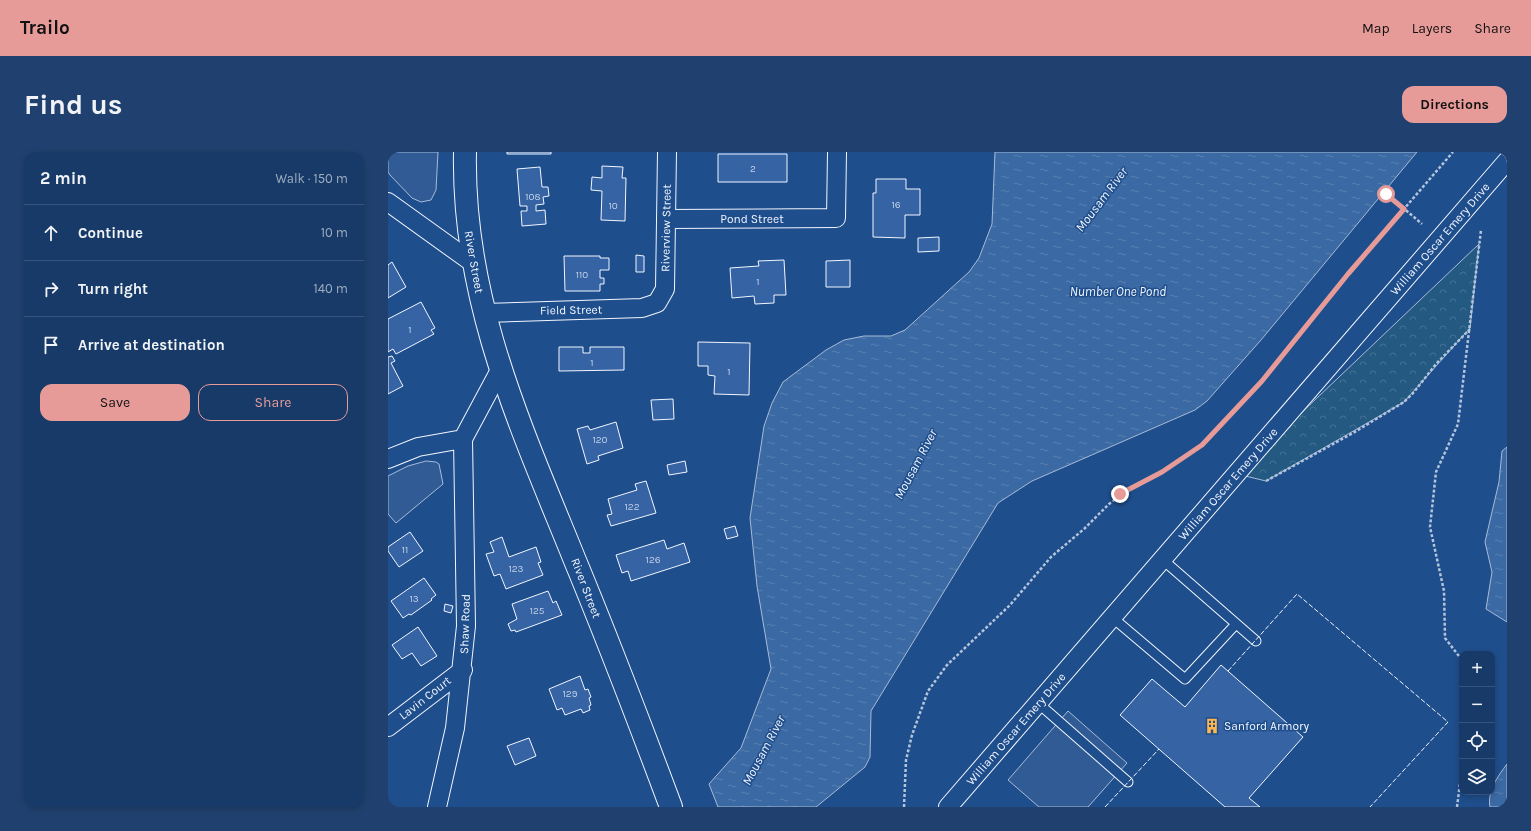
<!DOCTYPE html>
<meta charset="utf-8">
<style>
:root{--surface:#173a69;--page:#20416f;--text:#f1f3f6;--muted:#9eadc0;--line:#36547d;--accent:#e69b98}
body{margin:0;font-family:Karla,sans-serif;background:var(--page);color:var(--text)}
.controls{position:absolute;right:12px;bottom:12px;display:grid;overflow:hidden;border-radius:8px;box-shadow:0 2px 6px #0003}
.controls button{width:36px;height:36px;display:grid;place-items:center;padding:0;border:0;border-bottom:1px solid var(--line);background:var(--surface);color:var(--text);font:20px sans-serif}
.stop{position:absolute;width:12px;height:12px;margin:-9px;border:3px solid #e69b98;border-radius:50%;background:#fff}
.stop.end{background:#e69b98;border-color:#fff;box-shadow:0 1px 4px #0008}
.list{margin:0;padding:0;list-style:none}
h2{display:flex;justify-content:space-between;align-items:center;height:52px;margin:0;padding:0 16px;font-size:17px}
h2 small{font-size:13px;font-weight:400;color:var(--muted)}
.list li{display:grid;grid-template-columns:26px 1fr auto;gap:12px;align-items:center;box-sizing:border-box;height:56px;padding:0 16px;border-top:1px solid var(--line)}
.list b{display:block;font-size:15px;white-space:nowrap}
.list em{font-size:13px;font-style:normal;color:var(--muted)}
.actions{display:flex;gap:8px;padding:12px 16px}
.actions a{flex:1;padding:9px 0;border:1px solid var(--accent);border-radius:12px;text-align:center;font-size:14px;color:var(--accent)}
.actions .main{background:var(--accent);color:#111}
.icon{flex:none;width:22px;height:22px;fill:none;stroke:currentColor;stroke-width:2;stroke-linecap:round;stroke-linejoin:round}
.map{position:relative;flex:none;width:1119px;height:655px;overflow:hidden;border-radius:12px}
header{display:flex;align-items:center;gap:24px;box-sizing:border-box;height:56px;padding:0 20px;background:var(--accent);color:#111}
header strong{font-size:19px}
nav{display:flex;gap:22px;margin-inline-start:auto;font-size:14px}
.intro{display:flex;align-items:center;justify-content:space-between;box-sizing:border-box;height:96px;padding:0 24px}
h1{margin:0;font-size:28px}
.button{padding:10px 18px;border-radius:12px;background:var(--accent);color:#111;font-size:14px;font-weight:700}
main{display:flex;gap:24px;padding:0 24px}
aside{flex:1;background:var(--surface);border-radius:12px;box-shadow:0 2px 6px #0003}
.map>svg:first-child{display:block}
.forest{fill:url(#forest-crowns);stroke:#a8bbd7}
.parking{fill:#305b95;stroke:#a8bbd7}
.water{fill:url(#water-ripples);stroke:#a8bbd7}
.building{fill:#3563a3;stroke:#f2f6ff}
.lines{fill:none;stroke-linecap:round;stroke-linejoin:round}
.lane-casing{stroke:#f2f6ff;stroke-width:11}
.street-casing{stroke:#f2f6ff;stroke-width:20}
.secondary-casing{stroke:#f2f6ff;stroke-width:24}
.path{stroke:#b3c4dc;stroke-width:2.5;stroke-dasharray:3 2;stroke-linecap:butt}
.lane{stroke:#1f4e8c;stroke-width:9}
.street{stroke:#1f4e8c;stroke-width:18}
.secondary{stroke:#1f4e8c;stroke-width:22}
.fence{stroke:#f2f6ff;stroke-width:1;stroke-dasharray:5 2;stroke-linecap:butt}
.route{stroke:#e69b98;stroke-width:5}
.labels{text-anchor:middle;stroke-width:3;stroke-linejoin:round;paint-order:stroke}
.number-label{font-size:10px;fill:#c3d1e8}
.street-label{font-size:12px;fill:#f2f6ff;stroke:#1f4e8c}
.poi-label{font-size:12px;fill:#f2f6ff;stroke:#1f4e8c;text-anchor:start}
.water-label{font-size:13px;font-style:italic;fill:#f2f6ff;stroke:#1f4e8c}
</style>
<header>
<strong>Trailo</strong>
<nav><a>Map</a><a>Layers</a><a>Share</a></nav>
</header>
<div class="intro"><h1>Find us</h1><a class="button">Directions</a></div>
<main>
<aside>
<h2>2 min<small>Walk · 150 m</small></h2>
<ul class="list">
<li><svg class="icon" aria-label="ahead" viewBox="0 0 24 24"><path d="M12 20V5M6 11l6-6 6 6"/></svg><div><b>Continue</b></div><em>10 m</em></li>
<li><svg class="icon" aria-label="right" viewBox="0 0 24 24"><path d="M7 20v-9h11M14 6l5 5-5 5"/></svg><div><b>Turn right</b></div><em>140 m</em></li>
<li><svg class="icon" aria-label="arrive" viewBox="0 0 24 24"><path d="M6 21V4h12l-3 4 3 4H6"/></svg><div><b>Arrive at destination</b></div></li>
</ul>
<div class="actions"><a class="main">Save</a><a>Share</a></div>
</aside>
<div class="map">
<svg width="1119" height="655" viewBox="0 0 1119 655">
<defs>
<pattern id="forest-crowns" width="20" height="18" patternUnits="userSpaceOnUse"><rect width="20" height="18" fill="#245a82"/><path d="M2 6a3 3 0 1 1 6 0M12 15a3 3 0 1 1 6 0" fill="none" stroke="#447295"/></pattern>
<pattern id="water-ripples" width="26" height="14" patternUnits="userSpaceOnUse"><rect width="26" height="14" fill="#3b69a3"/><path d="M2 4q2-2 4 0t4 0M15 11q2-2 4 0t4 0" fill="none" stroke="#587fb1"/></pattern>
</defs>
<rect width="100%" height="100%" fill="#1f4e8c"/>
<path class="forest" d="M1091,92L1082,176L1016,250L878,329L849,322Z"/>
<path class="parking" d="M0,0H50L48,38L43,48L33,50L24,46L2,23L0,20Z
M38,309L48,310L51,312L55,332L8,371L0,362V324L20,314Z
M680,559L739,611L700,655H651L620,628Z"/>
<path class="water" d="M607,0H1029L873,188L819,249L807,258L644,329L610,351L483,559L482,605L477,615L428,655H330L321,632L353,596L383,517L369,434L362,366L376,274L384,251L395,230L438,198L456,188L476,184H503L517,178L581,120L591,106L604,72Z
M1119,295V470L1098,457L1104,420L1097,390L1111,330L1114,299Z
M1119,612V655H1102C1099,639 1110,624 1119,612Z"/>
<path class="building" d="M119,0H163V2H119Z
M330,2H399V30H330Z
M214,14L235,15L234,26H238L237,69L213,68L214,39L203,38L204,25L214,26Z
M152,15L154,35H160L161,44L155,45L156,52L148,53V59L157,58L158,72L134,74L133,59H139V54H132L129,17Z
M488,27H518V37H532V63H517V86L485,85V41H488Z
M551,85V99L530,100V86Z
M248,103L256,104V120H248Z
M176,104H212V106H221V118H212V126H216V132H212V139H177Z
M396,108L398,143H386V151L367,152L366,144L344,146L342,116L371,114L370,109Z
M462,108V135H438V109Z
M4,110L18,135L0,146V113Z
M33,150L47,176L43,178L46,182L8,202L5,197L0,200V167Z
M310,190L362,191L361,243L326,242L327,224L320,223V214H310Z
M171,195H195V201H202V195H236V218L171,219Z
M4,204L7,209L3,211L15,234L0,242V205Z
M285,247L286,267L265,268L263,248Z
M228,270L235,296L210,304L211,308L199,312L189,277L200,274L202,278Z
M297,309L299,320L281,323L279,313Z
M258,329L268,361L223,374L219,363L224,362L220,347L249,338L247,332Z
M347,374L350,384L339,387L336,377Z
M22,380L35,399L11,415L0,399V395Z
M114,385L121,405L148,395L153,410L150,411L155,423L118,437L112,422L106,424L98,402L106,400L102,390Z
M276,388L279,397L296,391L302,410L243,429L240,419L234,421L228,403Z
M36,426L48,443L43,447L44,448L23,463L21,462L15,466L3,449Z
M160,439L165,451L168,449L174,463L128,480L127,478L123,479L120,472L129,467L124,452Z
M57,452L65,454L63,461L56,459Z
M30,475L49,504L33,514L24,501L14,507L4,493Z
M833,513L915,585L861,646L872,655H837L732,563L764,527L797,555Z
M192,524L197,538L200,537L203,545L201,546L203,553L201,554L202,558L195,561L193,557L177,563L174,556L169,558L161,537Z
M141,586L148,604L127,613L119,594Z"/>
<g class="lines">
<g class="lane-casing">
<path id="lane" d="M774,407L868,489
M725,466L797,527L848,472
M650,551L740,630"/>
</g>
<g class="street-casing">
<path id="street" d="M0,50L85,111
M279,67L448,66L449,0
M96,161L254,156L269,151L277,137L279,0
M0,307L30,295L75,287
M0,575L75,518
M49,655L67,576L78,474L75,287L112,218
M560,655L1119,9"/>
</g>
<g class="secondary-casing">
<path id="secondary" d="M77,0C74,147 132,273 186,406C220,488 252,572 283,655"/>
</g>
<path class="path" d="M999,42L1034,72
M878,329L965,281L1016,250L1026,240L1048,212L1082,177
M1074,508L1057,486L1056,439L1042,375L1048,320L1070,272L1093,78
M516,655L518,608L524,583L540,539L559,513L622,453L663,405L696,377L721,352L742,336L774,320L814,293L874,229L960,122L1065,0
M1069,655L1074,615"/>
<use href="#lane" class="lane"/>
<use href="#street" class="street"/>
<use href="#secondary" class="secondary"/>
<path class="fence" d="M840,519L909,442L1060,570L982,655
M717,655L771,597"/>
</g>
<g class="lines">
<path class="route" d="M732,342L774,320L814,293L874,229L960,122L1016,57L998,42"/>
</g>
<defs>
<g id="building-bare" transform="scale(1.2)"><path d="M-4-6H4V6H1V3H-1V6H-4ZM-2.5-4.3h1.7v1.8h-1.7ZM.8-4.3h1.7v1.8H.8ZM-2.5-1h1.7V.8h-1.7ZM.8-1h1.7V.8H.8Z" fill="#ffb74d" stroke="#1f4e8c" stroke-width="2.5" paint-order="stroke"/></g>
</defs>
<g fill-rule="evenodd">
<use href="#building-bare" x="824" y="574"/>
</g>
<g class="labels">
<g class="number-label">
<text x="365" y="20">2</text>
<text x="145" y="48">108</text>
<text x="508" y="56">16</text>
<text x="225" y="57">10</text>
<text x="194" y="126">110</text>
<text x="370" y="133">1</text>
<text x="22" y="181">1</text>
<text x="204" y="214">1</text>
<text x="341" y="223">1</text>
<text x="212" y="291">120</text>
<text x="244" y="358">122</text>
<text x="17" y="401">11</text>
<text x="265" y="411">126</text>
<text x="128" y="420">123</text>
<text x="26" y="450">13</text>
<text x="149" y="462">125</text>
<text x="182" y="545">129</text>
</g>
<g class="street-label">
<text x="364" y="71">Pond Street</text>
<text transform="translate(278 76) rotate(-89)" y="4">Riverview Street</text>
<text transform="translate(1052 87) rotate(-49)" y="4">William Oscar Emery Drive</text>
<text transform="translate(86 110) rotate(80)" y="4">River Street</text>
<text transform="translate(183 158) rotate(-1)" y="4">Field Street</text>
<text transform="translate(840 332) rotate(-49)" y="4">William Oscar Emery Drive</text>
<text transform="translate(198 436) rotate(69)" y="4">River Street</text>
<text transform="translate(77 472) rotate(-88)" y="4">Shaw Road</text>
<text transform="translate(37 546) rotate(-38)" y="4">Lavin Court</text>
<text transform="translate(628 577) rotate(-49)" y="4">William Oscar Emery Drive</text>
</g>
<g class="poi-label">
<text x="836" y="578">Sanford Armory</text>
</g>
<g class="water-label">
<text transform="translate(713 47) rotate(-53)" y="5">Mousam River</text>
<text x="730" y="144">Number One Pond</text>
<text transform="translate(527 312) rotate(-62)" y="5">Mousam River</text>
<text transform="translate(375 598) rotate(-62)" y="5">Mousam River</text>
</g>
</g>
</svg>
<div class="controls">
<button>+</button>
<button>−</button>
<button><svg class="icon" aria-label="locate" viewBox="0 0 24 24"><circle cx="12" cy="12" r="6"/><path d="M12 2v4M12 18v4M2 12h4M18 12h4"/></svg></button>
<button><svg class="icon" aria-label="layers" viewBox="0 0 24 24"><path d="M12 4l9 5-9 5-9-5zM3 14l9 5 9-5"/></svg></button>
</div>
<div class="stop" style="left:998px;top:42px"></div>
<div class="stop end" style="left:732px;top:342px"></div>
</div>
</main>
